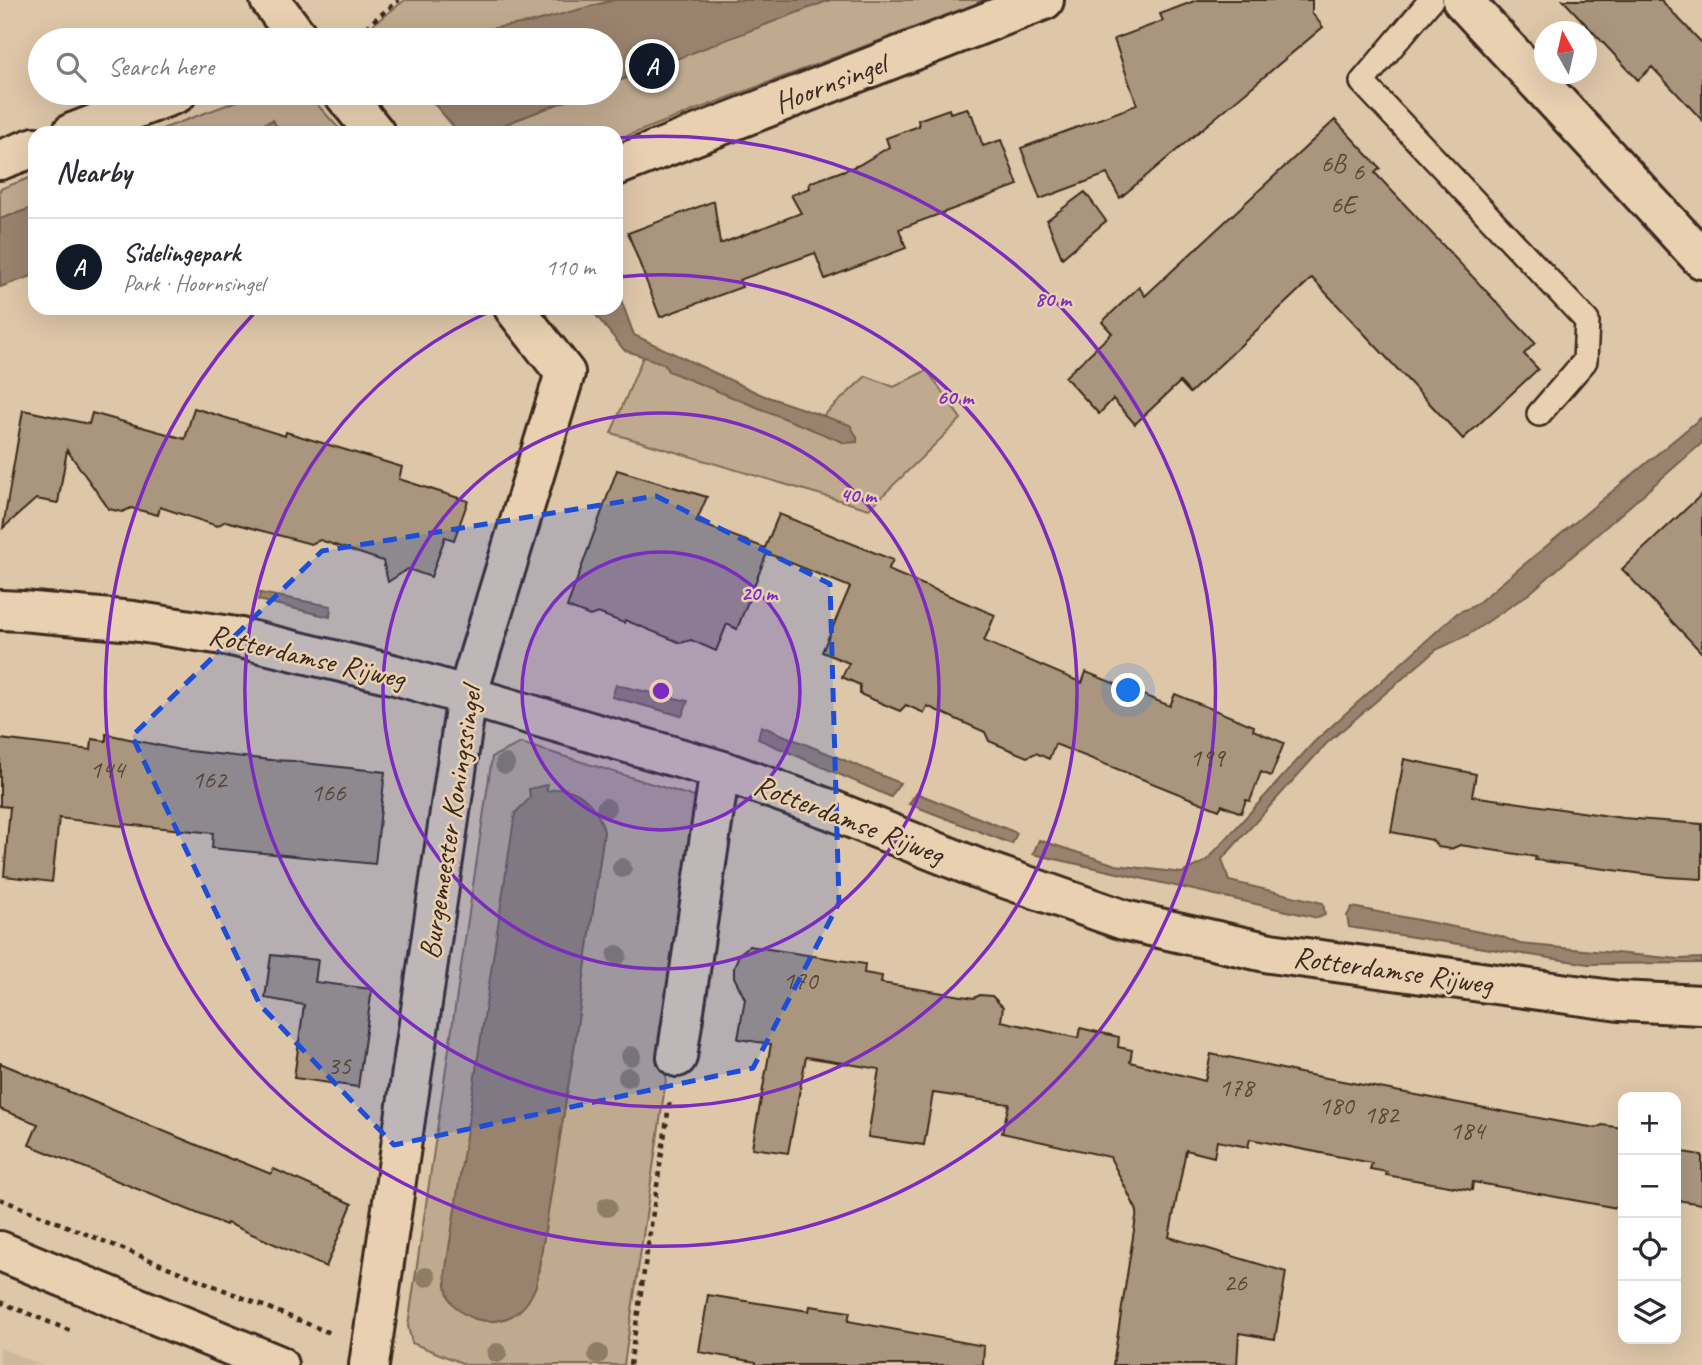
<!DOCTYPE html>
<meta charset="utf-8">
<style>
:root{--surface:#fff;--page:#f7f7f7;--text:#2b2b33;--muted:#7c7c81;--line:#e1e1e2;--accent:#111827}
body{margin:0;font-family:Caveat,sans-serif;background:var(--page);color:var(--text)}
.controls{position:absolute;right:21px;bottom:21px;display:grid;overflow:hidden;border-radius:14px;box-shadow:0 7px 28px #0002}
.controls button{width:63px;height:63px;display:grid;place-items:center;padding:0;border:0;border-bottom:2px solid var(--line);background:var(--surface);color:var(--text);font:35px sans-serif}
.compass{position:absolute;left:1534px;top:21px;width:63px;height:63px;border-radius:50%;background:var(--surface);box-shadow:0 7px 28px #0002;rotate:352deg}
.you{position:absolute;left:1129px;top:691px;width:24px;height:24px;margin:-18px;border:5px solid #fff;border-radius:50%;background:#1a73e8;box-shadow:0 0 0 10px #1a73e833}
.badge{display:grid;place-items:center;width:46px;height:46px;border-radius:50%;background:var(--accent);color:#fff;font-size:23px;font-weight:700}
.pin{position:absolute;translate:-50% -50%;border:4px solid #fff;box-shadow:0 2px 7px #0006}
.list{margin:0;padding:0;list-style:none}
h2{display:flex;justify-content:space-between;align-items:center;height:91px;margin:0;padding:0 28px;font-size:30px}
h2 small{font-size:23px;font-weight:400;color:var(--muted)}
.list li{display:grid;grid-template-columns:46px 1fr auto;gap:21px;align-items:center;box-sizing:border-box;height:98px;padding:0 28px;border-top:2px solid var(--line)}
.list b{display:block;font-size:26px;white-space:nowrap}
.list p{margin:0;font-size:23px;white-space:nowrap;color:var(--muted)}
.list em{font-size:23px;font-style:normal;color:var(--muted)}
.icon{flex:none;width:38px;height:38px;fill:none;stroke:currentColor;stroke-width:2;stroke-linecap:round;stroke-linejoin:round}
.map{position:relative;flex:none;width:1702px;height:1365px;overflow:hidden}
.search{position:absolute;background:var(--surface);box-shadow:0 7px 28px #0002;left:28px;top:28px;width:595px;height:77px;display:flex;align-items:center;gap:18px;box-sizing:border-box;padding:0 24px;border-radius:38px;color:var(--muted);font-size:26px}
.panel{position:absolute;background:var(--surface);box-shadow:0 7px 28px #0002;left:28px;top:126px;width:595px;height:189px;border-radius:21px}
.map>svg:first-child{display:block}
.built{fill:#ceb89b}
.green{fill:#bfa98f;stroke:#7d6a56;stroke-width:2;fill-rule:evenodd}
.water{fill:#99836e;stroke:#735f4e;stroke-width:2}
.building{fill:#aa967e;stroke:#3b2a1e;stroke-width:2}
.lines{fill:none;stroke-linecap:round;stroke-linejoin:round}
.service-casing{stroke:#3b2a1e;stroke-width:28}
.minor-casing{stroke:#3b2a1e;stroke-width:44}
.tertiary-casing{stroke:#3b2a1e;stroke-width:44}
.path{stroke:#3b2a1e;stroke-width:4.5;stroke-dasharray:5 5;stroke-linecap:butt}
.service{stroke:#e8d0b1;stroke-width:23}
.minor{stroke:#e8d0b1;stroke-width:38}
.tertiary{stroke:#e8d0b1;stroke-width:38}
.tree{fill:#8f7b65}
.marked{fill:#1d4ed8;fill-opacity:0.2;stroke:#1d4ed8;stroke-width:5;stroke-dasharray:14 9;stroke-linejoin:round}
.ring{fill:none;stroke:#7b2cbf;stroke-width:3.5}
.labels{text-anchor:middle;stroke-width:5;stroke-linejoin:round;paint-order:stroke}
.number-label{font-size:26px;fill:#574536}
.street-label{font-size:30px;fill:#3b2a1e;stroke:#e8d0b1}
.centre{fill:#7b2cbf;stroke:#e8d0b1;stroke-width:3.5}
.ring-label{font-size:21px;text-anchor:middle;font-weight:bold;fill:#7b2cbf;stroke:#e8d0b1;stroke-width:5;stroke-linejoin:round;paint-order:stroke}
</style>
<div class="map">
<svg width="1702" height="1365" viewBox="0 0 1702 1365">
<rect width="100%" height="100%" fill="#dec6a8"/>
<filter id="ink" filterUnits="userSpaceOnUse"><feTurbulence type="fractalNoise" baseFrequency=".0143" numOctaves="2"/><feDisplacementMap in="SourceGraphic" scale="14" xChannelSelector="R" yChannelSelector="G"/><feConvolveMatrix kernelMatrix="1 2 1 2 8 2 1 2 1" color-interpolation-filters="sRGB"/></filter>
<g filter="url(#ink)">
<path class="built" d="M0,1348L42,1365H0Z"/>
<path class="green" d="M405,0H987L616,140V133H482L541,110L528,93H611V40L454,34L438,40H381L370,27Z
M259,93H283L314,101L343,133H280L273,121L239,133H151Z
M35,176V207L0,219V189Z
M648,345L797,419L824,415L866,376L894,387L927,370L961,419L869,509L611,433Z
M521,743L707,801L624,1365H467L412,1343L408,1326L492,757ZM547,785V791L604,831L573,1056L536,1286L515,813Z"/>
<path class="water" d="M614,0H830L611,84V40H438L454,34L533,22Z
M425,93H587L482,133H459Z
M273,120L280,133H239Z
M35,207V275L0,287V219Z
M616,286L634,335L762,395L850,425L857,437V442L845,443L668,371L664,364L624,350L590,308H616Z
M1702,417V443L1530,593L1468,635L1436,650L1327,743L1222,859L1229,881L1323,903L1325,915L1318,918L1033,854L1039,840L1116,865L1182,873L1206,861L1314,742L1457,613L1474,606Z
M260,593L331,606L330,617L258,600Z
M616,685L688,701L682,716L612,697Z
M761,726L900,783L891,797L758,739Z
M546,785L547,791C552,790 559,788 564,789C585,792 599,812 604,831L573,1056L536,1286C533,1292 530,1300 525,1305C508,1327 470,1326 453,1304C445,1295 445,1279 446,1268L515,813L530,798L529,789Z
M916,793L1017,833L1012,844L909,804Z
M1352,907L1500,936L1520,944L1679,959L1702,958V963L1588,964L1349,927L1347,916Z"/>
<path class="building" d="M1197,0H1312V13L1323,27L1120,198L1107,174L1040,199L1021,148L1137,105L1114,39L1163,21L1160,14Z
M1563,0H1661L1702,43V120L1652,67L1638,80Z
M967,108L970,115H972L983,146L1001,140L1018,185L899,229L906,248L825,279L815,253L739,280L742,287L660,317L628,233L714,201L720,244L801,213L791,195L810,188L809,183L859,165L889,147L886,138L919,126L918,120L949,109L950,113Z
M1335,120L1380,168L1375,173L1535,343L1524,354L1538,369L1463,439L1312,278L1190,393L1180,382L1135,424L1113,399L1099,414L1065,377L1112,333L1102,322L1139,287L1145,296Z
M1085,192L1106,221L1062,258L1047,220Z
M194,408L285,436L286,432L402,467L399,479L468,501L454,540L445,537L431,577L408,569L388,582L383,561L320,540L311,544L226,521L217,526L160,507L158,515L131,508L122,512L109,509L67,450L58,503L36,499L3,528L23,410L89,424L92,413L185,439Z
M617,470L707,497L696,522L765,548L779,514L893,560L888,570L995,615L984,641L1082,683L1086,672L1170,706L1175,694L1254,726L1253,730L1284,743L1271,776L1261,772L1250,801L1246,800L1241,813L1222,805L1219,810L1055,744L1049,759L1036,753L1027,757L989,741L985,732L927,706L924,713L906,705L900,711L860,694V685L842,677L849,663L822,652L850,587L767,553L737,629L727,624L716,651L691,640L681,643L625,620L624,623L598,613L590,616L567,607Z
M1702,494V653L1622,569Z
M106,734L180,750L271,760L294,761L304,763L385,772L375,864L212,848L213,833L123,824L122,826L59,818L52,882L4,876L10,807L0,806V739L91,750L92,739L106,741Z
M1404,759L1476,774L1472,796L1623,818L1702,824V879L1667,877L1535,860L1536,857L1460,845L1451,849L1438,847L1432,840L1391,832Z
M749,946L865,964L864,973L882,976L881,983L974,998L980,995L992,996L1003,1007L1001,1021L1078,1038L1080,1028L1119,1037L1118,1047L1132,1050L1130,1062L1205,1081L1211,1054L1228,1058L1229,1057L1300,1073L1565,1123L1597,1128L1602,1125L1623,1128V1209L1473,1182L1472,1190L1386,1175L1387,1172L1370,1169L1372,1163L1250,1139L1248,1147L1217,1141L1214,1157L1186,1150L1169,1237L1286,1272L1275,1339L1239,1333L1237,1365H1113L1137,1211L1110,1157L1002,1133L1009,1104L933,1093L924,1145L868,1137L879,1069L806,1057L788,1153L752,1148L771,1044L738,1039L745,999L734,977V968L739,954Z
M271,955L318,960L315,982L372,989L358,1087L294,1078L304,1005L265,998Z
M0,1063L233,1160L234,1159L271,1174L274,1169L352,1204L326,1267L227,1223L226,1225L29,1145L38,1124L0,1109Z
M1676,1151L1702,1155V1204L1676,1200Z
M708,1295L809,1311L810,1306L850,1312L848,1321L984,1346L983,1365H756V1362L699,1352Z"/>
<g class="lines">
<g class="service-casing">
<path id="service" d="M1431,0L1362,82L1587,321L1585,361L1539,414"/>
</g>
<g class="minor-casing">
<path id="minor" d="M270,0L300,40
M1462,0L1702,259
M343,93L375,133
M72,133L177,93
M0,160L35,147
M616,166L1044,0
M0,610L22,611L133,621L236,637L392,674L720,770L829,809L979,869L1124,920L1270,953L1619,1001L1702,1005
M677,1057L720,770
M369,1365L467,696L565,373L514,308"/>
</g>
<g class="tertiary-casing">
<path id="tertiary" d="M0,1251L278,1365"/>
</g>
<path class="path" d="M350,40L399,0
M0,1199L330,1333
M0,1302L71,1331
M630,1365L670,1099"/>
<use href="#service" class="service"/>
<use href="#minor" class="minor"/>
<use href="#tertiary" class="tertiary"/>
</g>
<g class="tree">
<circle cx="505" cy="764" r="10"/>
<circle cx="606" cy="808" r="10"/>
<circle cx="622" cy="868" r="10"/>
<circle cx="617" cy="955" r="10"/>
<circle cx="631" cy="1056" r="10"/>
<circle cx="628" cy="1077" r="10"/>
<circle cx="607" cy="1207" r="10"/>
<circle cx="426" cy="1277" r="10"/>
<circle cx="497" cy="1353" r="10"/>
<circle cx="598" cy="1354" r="10"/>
</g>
</g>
<path class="marked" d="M656,496L830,584L839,903L753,1068L394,1145L260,1005L132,736L322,551Z"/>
<circle cx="661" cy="691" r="139" fill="#7b2cbf" fill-opacity=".12"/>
<g class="ring">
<circle cx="661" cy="691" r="139"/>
<circle cx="661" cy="691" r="278"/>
<path d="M618 277A416 416 0 1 1 498 308"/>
<path d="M617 138A555 555 0 1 1 258 309"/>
</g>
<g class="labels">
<g class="number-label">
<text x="1333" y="172">6B</text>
<text x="1358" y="180">6</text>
<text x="1343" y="213">6E</text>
<text x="1207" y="766">199</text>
<text x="107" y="778">144</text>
<text x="209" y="788">162</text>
<text x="328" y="801">166</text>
<text x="800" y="989">170</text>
<text x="339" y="1074">35</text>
<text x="1236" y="1096">178</text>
<text x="1336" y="1114">180</text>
<text x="1381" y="1123">182</text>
<text x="1467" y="1139">184</text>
<text x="1235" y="1291">26</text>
</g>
<g class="street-label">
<text transform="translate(830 83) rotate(-21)" y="10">Hoornsingel</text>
<text transform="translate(307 656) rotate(13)" y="10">Rotterdamse Rijweg</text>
<text transform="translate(849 819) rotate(21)" y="10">Rotterdamse Rijweg</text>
<text transform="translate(450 823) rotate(-81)" y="10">Burgemeester Koningssingel</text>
<text transform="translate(1393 970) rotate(8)" y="10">Rotterdamse Rijweg</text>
</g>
</g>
<circle cx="661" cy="691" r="10" class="centre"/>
<g class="ring-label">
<text x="1053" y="306">80 m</text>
<text x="955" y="404">60 m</text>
<text x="858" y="502">40 m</text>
<text x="759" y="600">20 m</text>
</g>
</svg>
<div class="controls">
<button>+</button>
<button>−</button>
<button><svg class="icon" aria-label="locate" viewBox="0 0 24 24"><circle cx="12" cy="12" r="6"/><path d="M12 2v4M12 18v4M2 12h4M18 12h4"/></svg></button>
<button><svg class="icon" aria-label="layers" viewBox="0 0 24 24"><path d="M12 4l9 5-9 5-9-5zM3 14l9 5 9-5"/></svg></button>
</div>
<svg class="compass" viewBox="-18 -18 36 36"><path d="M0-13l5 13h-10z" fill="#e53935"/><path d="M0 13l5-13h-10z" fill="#7c7c81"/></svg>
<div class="you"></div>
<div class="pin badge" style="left:652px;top:66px">A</div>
<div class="search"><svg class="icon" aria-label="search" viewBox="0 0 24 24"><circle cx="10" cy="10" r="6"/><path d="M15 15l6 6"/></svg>Search here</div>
<section class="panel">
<h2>Nearby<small></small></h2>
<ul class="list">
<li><span class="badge">A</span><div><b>Sidelingepark</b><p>Park · Hoornsingel</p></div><em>110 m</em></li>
</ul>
</section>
</div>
